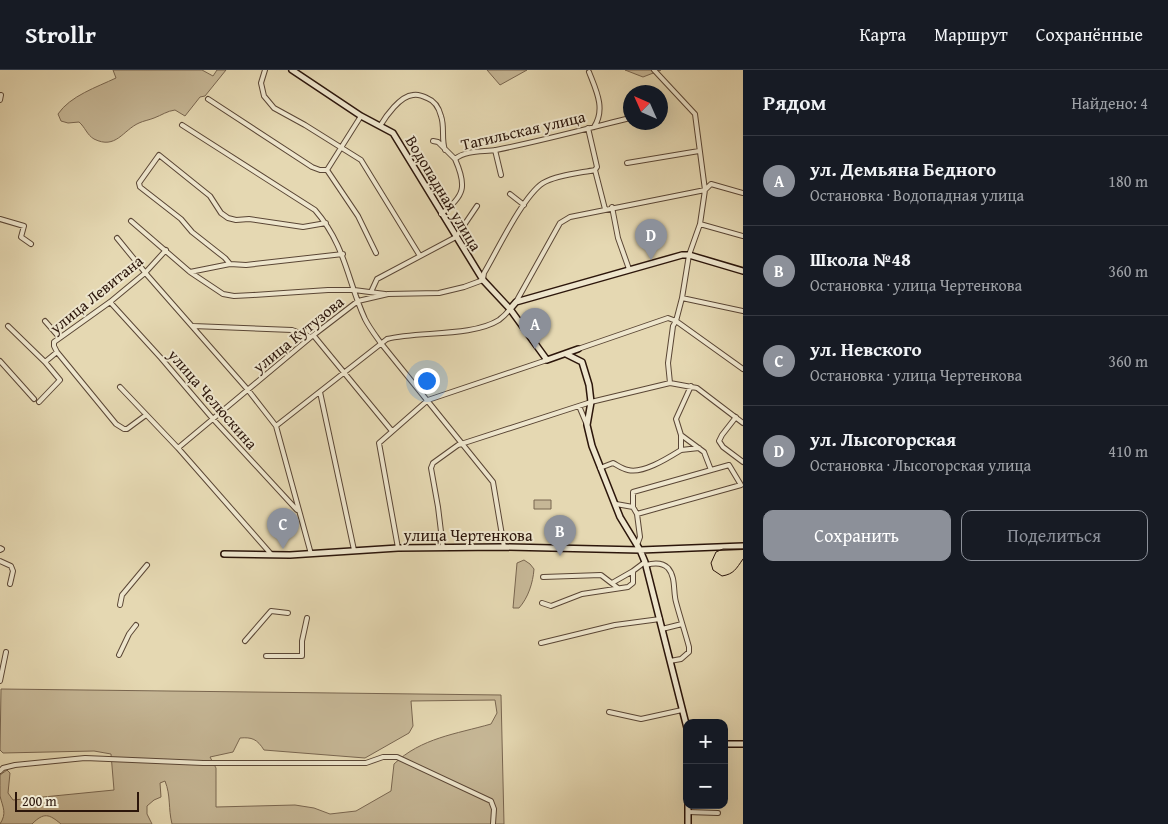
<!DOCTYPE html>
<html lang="ru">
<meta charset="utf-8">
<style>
:root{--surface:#171b24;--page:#20242c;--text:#f1f3f6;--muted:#9ea1a6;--line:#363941;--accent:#8c9099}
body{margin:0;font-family:"Gentium Book Plus",serif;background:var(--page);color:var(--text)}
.controls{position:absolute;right:15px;bottom:15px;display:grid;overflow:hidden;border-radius:10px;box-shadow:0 5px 20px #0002}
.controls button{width:45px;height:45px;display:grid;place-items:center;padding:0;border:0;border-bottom:1px solid var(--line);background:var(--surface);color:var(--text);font:25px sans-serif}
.compass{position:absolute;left:623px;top:15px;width:45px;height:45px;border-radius:50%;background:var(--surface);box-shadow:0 5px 20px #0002;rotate:315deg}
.scale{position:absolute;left:15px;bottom:12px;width:124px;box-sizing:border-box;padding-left:5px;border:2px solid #2c160b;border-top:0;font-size:14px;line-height:18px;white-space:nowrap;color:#2c160b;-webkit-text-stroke:4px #eee6cd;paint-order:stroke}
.you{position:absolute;left:426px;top:310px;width:18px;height:18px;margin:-12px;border:4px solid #fff;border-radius:50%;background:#1a73e8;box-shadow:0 0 0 8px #1a73e833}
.badge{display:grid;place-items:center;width:32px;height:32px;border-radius:50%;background:var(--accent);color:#fff;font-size:16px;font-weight:700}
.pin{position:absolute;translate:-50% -41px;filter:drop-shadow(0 1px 2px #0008)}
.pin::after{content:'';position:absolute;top:26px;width:18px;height:15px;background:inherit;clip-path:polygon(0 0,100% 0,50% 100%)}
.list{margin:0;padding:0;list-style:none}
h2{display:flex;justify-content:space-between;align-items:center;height:65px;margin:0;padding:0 20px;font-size:21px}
h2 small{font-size:16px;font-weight:400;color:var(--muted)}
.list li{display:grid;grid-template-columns:32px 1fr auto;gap:15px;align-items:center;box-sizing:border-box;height:90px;padding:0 20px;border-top:1px solid var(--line)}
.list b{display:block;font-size:19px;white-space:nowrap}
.list p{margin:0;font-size:16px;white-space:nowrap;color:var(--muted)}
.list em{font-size:16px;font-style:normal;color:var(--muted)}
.actions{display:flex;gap:10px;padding:15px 20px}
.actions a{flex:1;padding:11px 0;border:1px solid var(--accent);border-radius:10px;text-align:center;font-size:18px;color:var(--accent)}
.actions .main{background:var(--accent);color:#fff}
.map{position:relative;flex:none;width:743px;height:754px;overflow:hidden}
header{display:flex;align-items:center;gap:30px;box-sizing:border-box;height:70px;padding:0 25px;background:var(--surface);border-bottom:1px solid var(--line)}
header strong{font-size:24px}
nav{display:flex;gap:28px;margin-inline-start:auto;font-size:18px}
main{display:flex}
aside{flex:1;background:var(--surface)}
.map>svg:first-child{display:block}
.green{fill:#c6b796;stroke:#796650;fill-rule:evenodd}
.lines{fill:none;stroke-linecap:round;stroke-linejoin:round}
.street-casing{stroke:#5a4635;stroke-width:6}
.secondary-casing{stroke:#2c160b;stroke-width:8}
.street{stroke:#eee6cd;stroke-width:4}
.secondary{stroke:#eee6cd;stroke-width:5}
.tram{stroke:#2c160b;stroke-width:1}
.labels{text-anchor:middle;stroke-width:4;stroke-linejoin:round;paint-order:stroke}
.street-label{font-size:16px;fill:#2c160b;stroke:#eee6cd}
</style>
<header>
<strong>Strollr</strong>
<nav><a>Карта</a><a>Маршрут</a><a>Сохранённые</a></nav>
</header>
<main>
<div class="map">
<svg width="743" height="754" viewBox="0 0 743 754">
<rect width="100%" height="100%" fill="#e5d8b2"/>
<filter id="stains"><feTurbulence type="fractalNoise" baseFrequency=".004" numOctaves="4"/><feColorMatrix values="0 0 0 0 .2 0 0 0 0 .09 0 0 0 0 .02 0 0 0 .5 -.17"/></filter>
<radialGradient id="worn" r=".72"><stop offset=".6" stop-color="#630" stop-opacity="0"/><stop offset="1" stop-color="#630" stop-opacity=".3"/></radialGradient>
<path class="green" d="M113,0H202L213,6L217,0H226L205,26L200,27L185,46L175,40C167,41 162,45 154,48C149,50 143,51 139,53C123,60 116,80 94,69C87,65 85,57 79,52L68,53L61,51L58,44C70,26 97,17 116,8Z
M487,0H527L500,15Z
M625,0H661L643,7Z
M534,430H551V439H534Z
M524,490L530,494L534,499C533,513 528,528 519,538H513L517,493Z
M1,619L501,625L504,754H172C168,738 171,726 165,711L160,713L161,727L154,730L147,736V744L152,754H61C49,744 44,742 32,754H0C7,743 3,738 0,726C0,720 0,711 0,705L7,700L10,703L8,723L13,730L114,720L111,684L94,681L3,683L0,680ZM411,631L495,630L497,643L491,654C456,664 421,668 394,694L391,721L356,741L330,744L314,738L295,735L216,737V698L210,687L233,682L240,668C252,667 257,669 264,680L365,688L409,663L413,656Z"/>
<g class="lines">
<g class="street-casing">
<path id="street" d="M265,0L261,13L264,26L274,38L305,55L361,90L420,186
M654,0L695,44L705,120L700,154L689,185L682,228L676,251L673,256L668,293L670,313
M589,2C596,20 606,39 594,57
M208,29L312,97L320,100H327L361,46
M0,30L1,25
M182,55L315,140C346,176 347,210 365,249C369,257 375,265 380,272L493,412L504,477
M380,56C386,46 400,26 413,25C417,24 423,26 427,28C435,31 439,38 441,46C445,57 441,69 445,80
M433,71L438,72L455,89
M495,80L501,105
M627,93L699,81
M327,100L358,146L376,183
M595,100L605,139
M510,124L524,135
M612,137L618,168L629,199
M441,144C465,126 467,116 455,89C466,80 483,82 496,80C541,71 586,59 630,48
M0,149L24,156L21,167L31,174
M131,151L190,202L223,224L234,226L253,225L328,220H354L385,224
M326,153L303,157L249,149L236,150L228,148L221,143L210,126L159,85L139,113L140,117L181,149L192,162L225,188L230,194L246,195L343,184
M700,154L743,166
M117,168L148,206L248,320L276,356L311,484
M190,202L230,194
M371,222L377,209L456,167L477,136
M682,228L743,241
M110,232L161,288L213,349L297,440
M516,232L560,153L570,147L705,120L711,114L743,123
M45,251L59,267
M8,256L45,292L60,310L39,332
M193,256L292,260L311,267
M314,266L392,361
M578,279L668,248L676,251L743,299
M0,291L34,329
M45,292L57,282
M691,316L676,349L681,365L704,382L711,400
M120,317L178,378L271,484
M320,322L354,480
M579,336L587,355
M146,345L127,359H124L116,354L57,282L54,276V272L110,232L145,203L166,180
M736,347L722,365L719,371L723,377L743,392
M276,356L387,269C418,261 472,267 499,250C503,247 507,243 510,239
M178,378L311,267L358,231L388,224L439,223L464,217L483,210L484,203C497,181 523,126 543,113C556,105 580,103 595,100L597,97L588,58
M681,380L699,378
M600,398L613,393C617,395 622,399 628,400C643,404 668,388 681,380V365
M616,434L633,437L637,444L741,415L729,395L633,422V437
M637,475L640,467L637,444
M0,478L2,479L0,480
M398,478L379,373L428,330L547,290
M443,478L438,437L431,398L433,393L458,375L591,332L670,313L697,318L743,353
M0,491L11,496L13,501L10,514
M646,495C653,493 662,492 668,498C676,507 673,522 676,532C680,547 685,562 689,577V582L681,589L670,591
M543,507L601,505L618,518
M612,513L633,501
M542,533L551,536L582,524L628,517L633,513V501L645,492
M120,535L122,525L147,495
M662,559L682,554
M245,571L271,541L288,543
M541,573L615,555L660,549
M119,585L129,564L136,555
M266,586H302V571L307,548
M0,611L6,582
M609,642L641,649L682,640
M0,701L3,698L15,695L85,688L203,693H366L383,687H397L491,731L494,739L493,754
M688,742L718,743"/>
</g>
<g class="secondary-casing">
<path id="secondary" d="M292,0L361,46L393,63L483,210L510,239L547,290L578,279
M510,239L516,232L682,185H689L743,201
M566,284L582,292L589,315L591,332L587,355L592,376L620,447L640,480L645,492L687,658
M224,484L290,485L398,478L504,477L640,480L743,476
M724,674H743
M688,754V735"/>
</g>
<use href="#street" class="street"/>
<use href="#secondary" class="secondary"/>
<path class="tram" d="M743,479H723L716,482L711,493L713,500L722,506C734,504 736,499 743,489"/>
</g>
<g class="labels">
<g class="street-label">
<text transform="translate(523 60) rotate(-13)" y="6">Тагильская улица</text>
<text transform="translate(444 123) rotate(59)" y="6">Водопадная улица</text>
<text transform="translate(96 224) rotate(-39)" y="6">улица Левитана</text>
<text transform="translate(298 264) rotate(-39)" y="6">улица Кутузова</text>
<text transform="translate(213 329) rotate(49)" y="6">улица Челюскина</text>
<text x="468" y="471">улица Чертенкова</text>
</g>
</g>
<rect width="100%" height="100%" filter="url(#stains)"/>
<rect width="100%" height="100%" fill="url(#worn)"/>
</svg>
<div class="controls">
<button>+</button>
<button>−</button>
</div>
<svg class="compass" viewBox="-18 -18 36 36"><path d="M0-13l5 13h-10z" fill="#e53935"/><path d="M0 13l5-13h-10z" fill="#9ea1a6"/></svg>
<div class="scale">200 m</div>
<div class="you"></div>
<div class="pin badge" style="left:535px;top:279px">A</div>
<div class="pin badge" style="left:560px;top:486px">B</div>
<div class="pin badge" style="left:283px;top:479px">C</div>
<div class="pin badge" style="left:651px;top:190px">D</div>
</div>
<aside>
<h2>Рядом<small>Найдено: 4</small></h2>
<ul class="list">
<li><span class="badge">A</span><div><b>ул. Демьяна Бедного</b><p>Остановка · Водопадная улица</p></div><em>180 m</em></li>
<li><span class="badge">B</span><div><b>Школа №48</b><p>Остановка · улица Чертенкова</p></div><em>360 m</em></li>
<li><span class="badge">C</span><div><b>ул. Невского</b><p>Остановка · улица Чертенкова</p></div><em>360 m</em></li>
<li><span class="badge">D</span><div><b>ул. Лысогорская</b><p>Остановка · Лысогорская улица</p></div><em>410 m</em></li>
</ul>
<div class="actions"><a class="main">Сохранить</a><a>Поделиться</a></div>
</aside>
</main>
